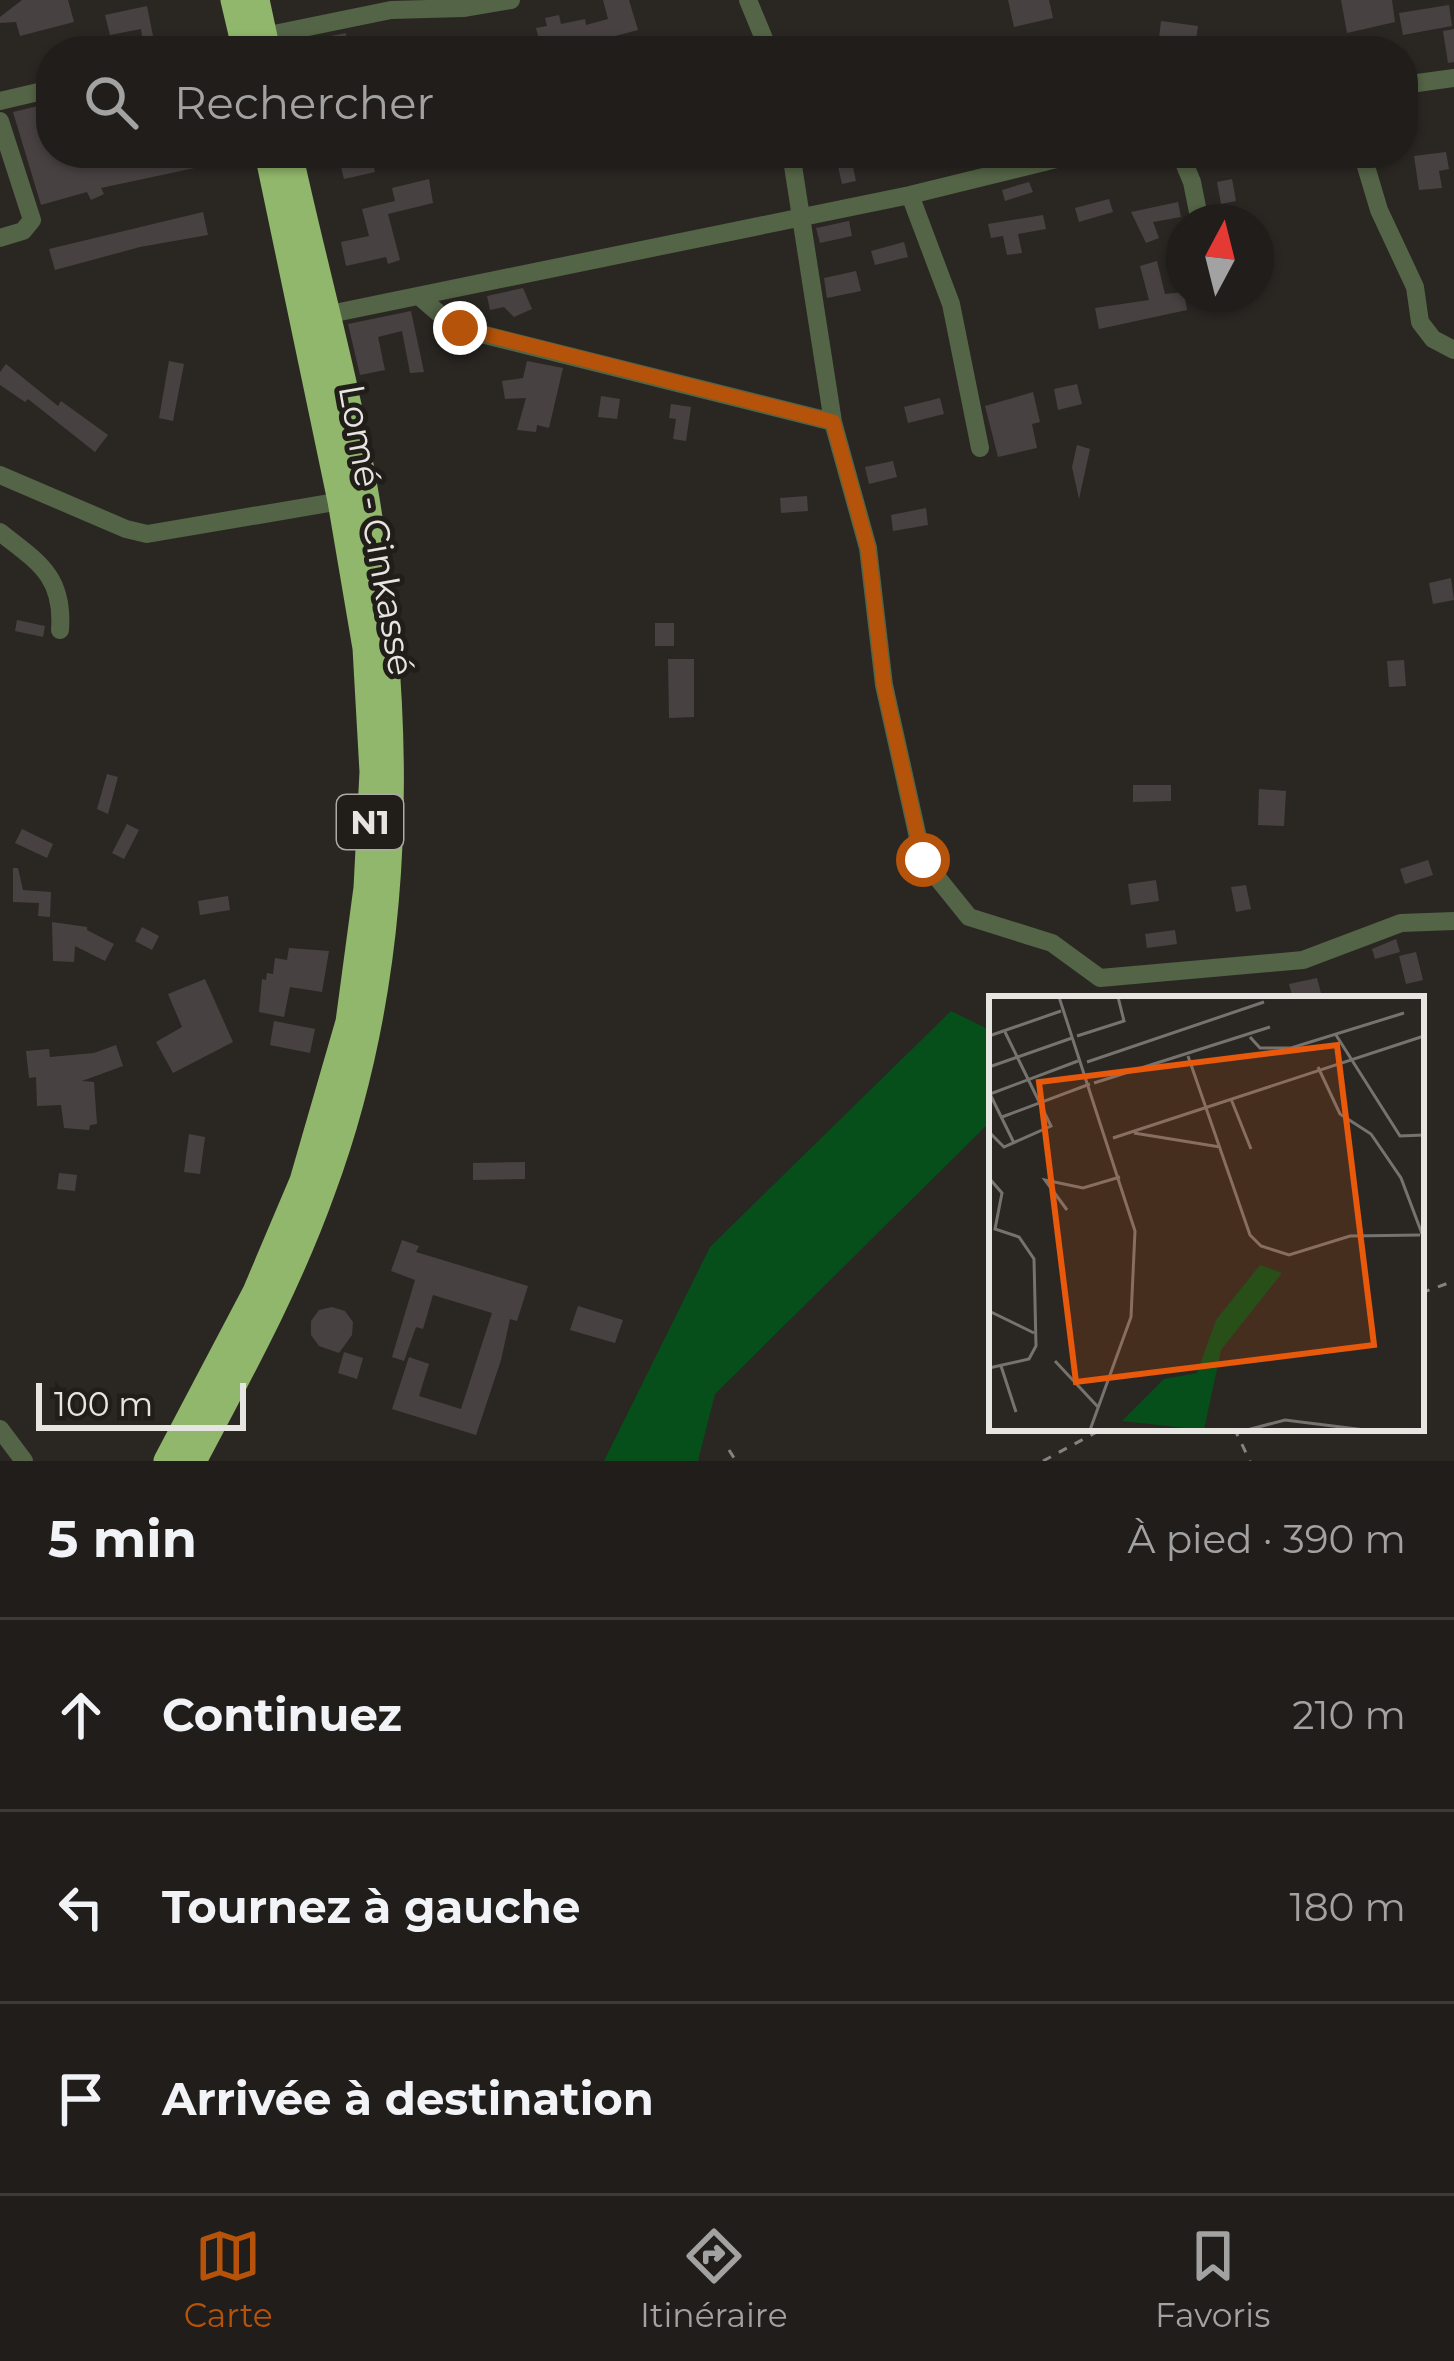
<!DOCTYPE html>
<html lang="fr">
<meta charset="utf-8">
<style>
:root{--surface:#201d1a;--page:#2d2a27;--text:#f1f3f6;--muted:#a2a2a2;--line:#3d3b39;--accent:#b45309}
body{margin:0;font-family:Montserrat,sans-serif;background:var(--page);color:var(--text)}
.compass{position:absolute;left:1166px;top:204px;width:108px;height:108px;border-radius:50%;background:var(--surface);box-shadow:0 3px 9px #0004;rotate:7deg}
.scale{position:absolute;left:36px;bottom:30px;width:210px;box-sizing:border-box;padding-left:12px;border:6px solid #e7e5e2;border-top:0;font-size:33px;line-height:42px;white-space:nowrap;color:#e7e5e2;-webkit-text-stroke:9px #211d19;paint-order:stroke}
.stop{position:absolute;width:36px;height:36px;margin:-27px;border:9px solid #b45309;border-radius:50%;background:#fff}
.stop.end{background:#b45309;border-color:#fff;box-shadow:0 3px 12px #0008}
.list{margin:0;padding:0;list-style:none}
h2{display:flex;justify-content:space-between;align-items:center;height:156px;margin:0;padding:0 48px;font-size:51px}
h2 small{font-size:39px;font-weight:400;color:var(--muted)}
.list li{display:grid;grid-template-columns:78px 1fr auto;gap:36px;align-items:center;box-sizing:border-box;height:192px;padding:0 48px;border-top:3px solid var(--line)}
.list b{display:block;font-size:45px;white-space:nowrap}
.list em{font-size:39px;font-style:normal;color:var(--muted)}
.icon{flex:none;width:66px;height:66px;fill:none;stroke:currentColor;stroke-width:2;stroke-linecap:round;stroke-linejoin:round}
.map{position:relative;flex:none;width:1454px;height:1461px;overflow:hidden}
.search{position:absolute;background:var(--surface);box-shadow:0 3px 9px #0004;left:36px;right:36px;top:36px;height:132px;display:flex;align-items:center;gap:30px;box-sizing:border-box;padding:0 42px;border-radius:48px;color:var(--muted);font-size:45px}
.sheet{height:732px;background:var(--surface)}
nav{display:flex;justify-content:space-around;align-items:center;box-sizing:border-box;height:168px;border-top:3px solid var(--line);background:var(--surface);font-size:33px;color:var(--muted)}
nav a{display:grid;justify-items:center;gap:6px}
nav .on{color:var(--accent)}
.map>svg:first-child{display:block}
.green{fill:#064e1a}
.building{fill:#484141}
.lines{fill:none;stroke-linecap:round;stroke-linejoin:round}
.path{stroke:#84827e;stroke-width:3;stroke-dasharray:9 9;stroke-linecap:butt}
.minor{stroke:#546446;stroke-width:18}
.highway{stroke:#90b76b;stroke-width:27}
.route{stroke:#b45309;stroke-width:15}
.labels{text-anchor:middle;stroke-width:10;stroke-linejoin:round;paint-order:stroke}
.shield{fill:#211d19;stroke:#aca9a6;stroke-width:3}
.shield-label{font-size:33px;font-weight:bold;fill:#e7e5e2}
.street-label{font-size:36px;fill:#e7e5e2;stroke:#211d19}
.inset-road{fill:none;stroke:#76736f;stroke-width:3}
.view{fill:#e8590c;fill-opacity:0.15;stroke:#e8590c;stroke-width:6}
.inset-edge{fill:none;stroke:#e7e5e2;stroke-width:6}
</style>
<div class="map">
<svg width="1454" height="1461" viewBox="0 0 1454 1461">
<rect width="100%" height="100%" fill="#2a2723"/>
<path class="green" d="M951,1011L992,1031V1120L715,1394L698,1461H604L710,1247Z"/>
<path class="building" d="M22,0H68L74,22L20,36L16,22L0,23V17Z
M603,0H629L638,30L581,45L542,51L536,28L547,26L545,18L559,15L561,24L585,19L586,25L608,19Z
M1008,0H1049L1053,18L1014,27Z
M1341,0H1392L1395,22L1347,33Z
M1449,5L1452,26L1403,35L1399,13Z
M147,6L154,41L143,43L141,29L110,35L105,15Z
M1161,21L1198,26L1196,40L1223,51H1148L1150,37L1159,38Z
M1454,29V62L1448,63L1443,31Z
M346,33L347,51H324L321,38Z
M51,103V153H124L126,164L179,153H246V157L101,188L104,194L91,200L87,192L41,205L13,112Z
M1446,152L1449,169L1439,171L1442,188L1419,190L1414,156Z
M835,153H850L856,181L842,184Z
M371,156L375,172L344,179L340,163Z
M429,179L433,203L388,214L400,260L388,264L386,257L346,266L341,242L369,236L362,209L395,201L392,188Z
M1232,179L1236,201L1221,204L1217,182Z
M1029,182L1033,192L1005,201L1002,190Z
M1109,199L1113,212L1079,222L1075,208Z
M1178,202L1181,217L1153,222L1159,238L1146,243L1131,212Z
M203,212L208,235L140,247L55,270L49,249Z
M1043,215L1046,229L1018,234L1022,253L1007,255L1003,236L991,238L988,224Z
M849,221L852,236L820,243L816,228Z
M904,242L908,257L875,265L871,251Z
M1157,261L1165,294L1184,292L1187,310L1099,329L1095,308L1149,300L1140,266Z
M856,271L861,291L827,298L824,278Z
M523,288L532,309L514,317L504,307L490,310L487,296Z
M411,311L424,372L410,373L402,331L378,337L385,370L360,375L348,324Z
M169,361L184,364L173,421L159,418Z
M527,361L563,368L549,428L537,425L536,432L517,430L526,398L505,399L502,381L523,378Z
M6,364L58,406L61,401L108,435L95,452L28,399L25,402L0,385V372Z
M1077,384L1082,404L1058,410L1054,389Z
M1033,392L1040,422L1032,424L1037,448L998,457L985,406Z
M601,396L620,399L617,419L598,417Z
M940,398L944,414L908,423L904,407Z
M671,404L691,407L686,441L673,439L676,419L669,418Z
M1077,445L1090,449L1079,499L1072,467Z
M893,461L897,477L869,484L865,467Z
M807,496L808,511L781,513L780,498Z
M926,508L928,525L893,531L891,515Z
M1451,578L1454,600L1433,604L1429,583Z
M17,620L45,626L43,637L15,631Z
M655,623H674V646H655Z
M668,659H694V717L669,718Z
M1404,660L1406,686L1389,687L1387,661Z
M107,774L118,777L108,814L97,809Z
M1133,785H1171V801L1133,802Z
M1259,789L1286,791L1284,826L1258,825Z
M127,824L139,830L124,859L112,853Z
M22,829L53,844L47,858L15,843Z
M1428,860L1433,875L1405,884L1400,869Z
M13,868H18L23,890L51,892L50,917L38,916L39,903L13,902Z
M1156,880L1159,901L1131,905L1128,884Z
M1246,885L1251,909L1236,912L1231,887Z
M228,896L230,910L200,915L198,901Z
M52,922L87,927V930L114,944L105,961L75,946L74,962L53,961Z
M142,927L159,936L152,950L135,941Z
M1175,930L1177,944L1147,948L1145,934Z
M1396,939L1400,952L1375,959L1372,949Z
M289,948L329,951L322,992L290,987L284,1017L259,1012L262,979L266,980L267,973L273,974L275,958L287,960Z
M1416,952L1423,980L1406,984L1399,956Z
M1317,978L1321,993L1293,999L1289,984Z
M205,979L233,1042L173,1073L156,1042L182,1027L168,994Z
M274,1021L315,1029L310,1053L270,1045Z
M116,1045L123,1066L82,1081L94,1082L97,1124L90,1125L89,1130L64,1128L61,1105L37,1106L36,1077L29,1078L26,1051L49,1049L50,1057L94,1053Z
M189,1134L205,1137L200,1174L184,1172Z
M525,1162V1179L473,1180V1163Z
M59,1173L77,1175L75,1191L57,1189Z
M402,1240L419,1246L416,1252L528,1286L517,1321L510,1319L501,1360L476,1435L392,1409L409,1357L429,1364L419,1396L461,1409L492,1313L433,1295L423,1329L416,1327L404,1361L392,1357L415,1280L391,1271Z
M578,1306L623,1320L615,1343L570,1330Z
M332,1307L345,1311L353,1322L352,1335L339,1353L319,1346L311,1335V1321L319,1310Z
M344,1352L363,1358L357,1379L338,1373Z"/>
<g class="lines">
<path class="path" d="M1421,1293L1454,1281
M1234,1428L1250,1461
M729,1450L736,1461
M1043,1461L1104,1428"/>
<path class="minor" d="M748,0L769,51
M264,36L391,10L463,8L511,0
M203,51L244,41
M1403,85L1454,78
M0,101L51,89
M0,121L32,220L23,231L0,238
M791,153L833,422L868,548L884,685L923,860L969,917L1052,943L1100,978L1303,960L1401,923L1454,921
M1180,153L1192,182L1200,222
M1362,153L1379,210L1415,287L1420,322L1433,339L1454,350
M910,195L951,304L980,448
M420,297L450,323L477,333L833,422
M325,315L910,195L1081,153
M0,475L126,529L147,534L341,501
M0,532C38,562 64,576 60,630
M0,1429L24,1461"/>
<path class="highway" d="M234,0L246,51
M256,0L267,51
M167,1461L256,1292L303,1181L349,1022L367,888L373,772L366,648L341,501L268,153
M193,1461C240,1372 288,1285 322,1190C404,969 404,730 366,499C347,383 314,268 289,153"/>
</g>
<g class="lines">
<path class="route" d="M460,328L833,422L868,548L884,685L923,860"/>
</g>
<g class="labels">
<rect class="shield" x="337" y="795" width="66" height="54" rx="9"/>
<g class="shield-label">
<text x="370" y="834">N1</text>
</g>
<g class="street-label">
<text transform="translate(377 530) rotate(80)" y="13">Lomé - Cinkassé</text>
</g>
</g>
<g transform="translate(989 996)">
<rect width="435" height="435" fill="#2a2723"/>
<path d="M271,269L293,277L232,354L215,434L133,425L175,383L208,377L227,324Z" fill="#064e1a"/>
<path class="inset-road" d="M70,1L146,235L142,321L101,434M347,39L411,140L435,139M0,40L72,15M88,40L135,25L129,1M261,41L271,52H302L415,17M199,60L261,239L272,250L300,259L361,240L431,239M98,66L275,6M0,71L83,42M329,71L351,118L382,138L412,182L435,243M105,87L281,31M0,96L25,147M1,98L89,65M242,103L262,153M13,121L101,88M0,136L15,151L62,130L16,36M145,137L231,151M124,142L435,40M0,182L13,197L6,233L30,241L45,263L47,350L40,363L0,372M78,214L56,184L94,192L131,181M0,315L45,337M66,365L109,411M12,370L27,416M258,434L296,424L376,434"/>
<path class="view" d="M348,49L385,349L87,386L50,86Z"/>
<rect width="435" height="435" class="inset-edge"/>
</g>
</svg>
<svg class="compass" viewBox="-18 -18 36 36"><path d="M0-13l5 13h-10z" fill="#e53935"/><path d="M0 13l5-13h-10z" fill="#a2a2a2"/></svg>
<div class="scale">100 m</div>
<div class="stop" style="left:923px;top:860px"></div>
<div class="stop end" style="left:460px;top:328px"></div>
<div class="search"><svg class="icon" aria-label="search" viewBox="0 0 24 24"><circle cx="10" cy="10" r="6"/><path d="M15 15l6 6"/></svg>Rechercher</div>
</div>
<section class="sheet">
<h2>5 min<small>À pied · 390 m</small></h2>
<ul class="list">
<li><svg class="icon" aria-label="ahead" viewBox="0 0 24 24"><path d="M12 20V5M6 11l6-6 6 6"/></svg><div><b>Continuez</b></div><em>210 m</em></li>
<li><svg class="icon" aria-label="left" viewBox="0 0 24 24"><path d="M17 20v-9H6M10 6l-5 5 5 5"/></svg><div><b>Tournez à gauche</b></div><em>180 m</em></li>
<li><svg class="icon" aria-label="arrive" viewBox="0 0 24 24"><path d="M6 21V4h12l-3 4 3 4H6"/></svg><div><b>Arrivée à destination</b></div></li>
</ul>
</section>
<nav>
<a class="on"><svg class="icon" aria-label="map" viewBox="0 0 24 24"><path d="M3 6l6-2 6 2 6-2v14l-6 2-6-2-6 2zM9 4v14M15 6v14"/></svg>Carte</a>
<a><svg class="icon" aria-label="directions" viewBox="0 0 24 24"><path d="M12 3l9 9-9 9-9-9zM9 14v-3h6M13 9l2 2-2 2"/></svg>Itinéraire</a>
<a><svg class="icon" aria-label="saved" viewBox="0 0 24 24"><path d="M7 4h10v16l-5-4-5 4z"/></svg>Favoris</a>
</nav>
